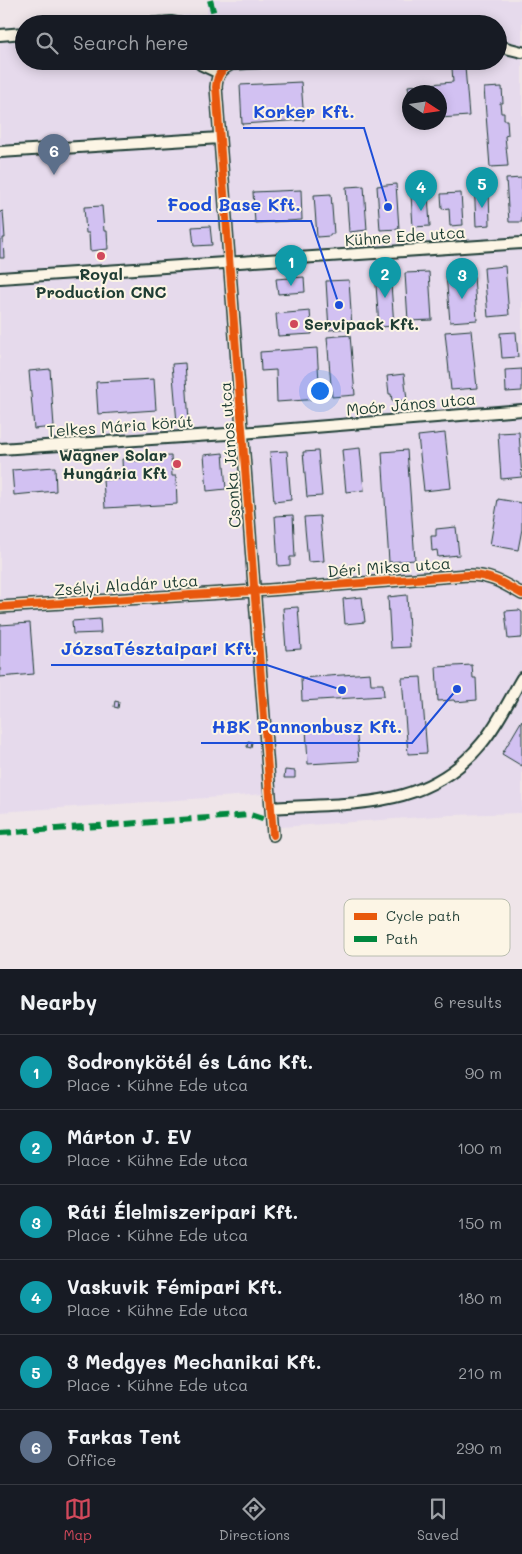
<!DOCTYPE html>
<meta charset="utf-8">
<style>
:root{--surface:#171b24;--page:#242831;--text:#f1f3f6;--muted:#9ea1a6;--line:#363941;--accent:#d1495b}
body{margin:0;font-family:Mali,sans-serif;background:var(--page);color:var(--text)}
.compass{position:absolute;left:402px;top:85px;width:45px;height:45px;border-radius:50%;background:var(--surface);box-shadow:0 2px 12px #0003;rotate:102deg}
.you{position:absolute;left:319px;top:390px;width:18px;height:18px;margin:-12px;border:4px solid #fff;border-radius:50%;background:#1a73e8;box-shadow:0 0 0 8px #1a73e833}
.badge{display:grid;place-items:center;width:32px;height:32px;border-radius:50%;background:var(--accent);color:#fff;font-size:16px;font-weight:700}
.pin{position:absolute;translate:-50% -41px;filter:drop-shadow(0 1px 2px #0008)}
.pin::after{content:'';position:absolute;top:26px;width:18px;height:15px;background:inherit;clip-path:polygon(0 0,100% 0,50% 100%)}
.list{margin:0;padding:0;list-style:none}
h2{display:flex;justify-content:space-between;align-items:center;height:65px;margin:0;padding:0 20px;font-size:21px}
h2 small{font-size:16px;font-weight:400;color:var(--muted)}
.list li{display:grid;grid-template-columns:32px 1fr auto;gap:15px;align-items:center;box-sizing:border-box;height:75px;padding:0 20px;border-top:1px solid var(--line)}
.list b{display:block;font-size:19px;white-space:nowrap}
.list p{margin:0;font-size:16px;white-space:nowrap;color:var(--muted)}
.list em{font-size:16px;font-style:normal;color:var(--muted)}
.icon{flex:none;width:28px;height:28px;fill:none;stroke:currentColor;stroke-width:2;stroke-linecap:round;stroke-linejoin:round}
.map{position:relative;flex:none;width:522px;height:969px;overflow:hidden}
.search{position:absolute;background:var(--surface);box-shadow:0 2px 12px #0003;left:15px;right:15px;top:15px;height:55px;display:flex;align-items:center;gap:12px;box-sizing:border-box;padding:0 18px;border-radius:28px;color:var(--muted);font-size:19px}
.sheet{height:515px;background:var(--surface)}
nav{display:flex;justify-content:space-around;align-items:center;box-sizing:border-box;height:70px;border-top:1px solid var(--line);background:var(--surface);font-size:14px;color:var(--muted)}
nav a{display:grid;justify-items:center;gap:2px}
nav .on{color:var(--accent)}
.map>svg:first-child{display:block}
.built{fill:#e6daec;fill-rule:evenodd}
.building{fill:#d2c1f2;stroke:#1f3d34}
.lines{fill:none;stroke-linecap:round;stroke-linejoin:round}
.minor-casing{stroke:#1f3d34;stroke-width:14}
.minor{stroke:#fcf5e5;stroke-width:10}
.quiet{stroke:#00873e;stroke-width:6;stroke-dasharray:12 6;stroke-linecap:butt}
.cycleway-casing{stroke:#fcf5e5;stroke-width:11}
.cycleway{stroke:#e8590c;stroke-width:8}
.poi-dot{fill:#d1495b;stroke:#fcf5e5;stroke-width:2}
.labels{text-anchor:middle;stroke-width:4;stroke-linejoin:round;paint-order:stroke}
.street-label{font-size:16px;fill:#1f3d34;stroke:#fcf5e5}
.poi-label{font-size:16px;font-weight:bold;fill:#1f3d34;stroke:#fcf5e5}
.key{fill:#fcf5e5;stroke:#babeb0;stroke-width:1}
.key-label{font-size:14px;fill:#1f3d34}
.leader{fill:none;stroke:#1d4ed8;stroke-width:2}
.callout-dot{fill:#1d4ed8;stroke:#fcf5e5;stroke-width:2}
.callout-label{font-size:18px;text-anchor:middle;font-weight:bold;fill:#1d4ed8;stroke:#fcf5e5;stroke-width:4;stroke-linejoin:round;paint-order:stroke}
</style>
<div class="map">
<svg width="522" height="969" viewBox="0 0 522 969">
<rect width="100%" height="100%" fill="#efe5e9"/>
<filter id="ink" filterUnits="userSpaceOnUse"><feTurbulence type="fractalNoise" baseFrequency=".02" numOctaves="2"/><feDisplacementMap in="SourceGraphic" scale="10" xChannelSelector="R" yChannelSelector="G"/><feConvolveMatrix kernelMatrix="1 2 1 2 8 2 1 2 1" color-interpolation-filters="sRGB"/></filter>
<g filter="url(#ink)">
<path class="built" d="M207,0H522V813L451,815L267,828L264,794L0,812V28L24,26V61H498V24H63L207,14ZM410,92H440V122H410Z"/>
<path class="building" d="M465,67L469,116L440,118V92H410V99L408,86L453,82L452,68Z
M301,82L304,120L242,124L240,85Z
M502,87L503,103H500L501,113H504V120H507L508,135L505,136L508,166L490,167L484,88Z
M492,178V191H489L490,225L476,226L474,179Z
M522,178V222H509L506,179Z
M396,184L399,229L380,230L377,186Z
M364,186L367,230L349,232L346,187Z
M301,190L302,220L255,223L253,192Z
M461,193L463,225L450,226L449,208L442,209L441,194Z
M331,194L334,234H330V236L317,237L314,195Z
M411,195H428L430,226L413,227Z
M102,206L104,231H107L108,249L90,251L89,233H86L84,207Z
M3,211L5,238H3L4,258H0V212Z
M210,226L212,245L194,246L192,227Z
M505,266L509,315L488,317L484,268Z
M390,270L394,326L379,327L375,271Z
M429,272L432,320L408,321L405,273Z
M458,273V277L474,276L477,320L450,322L446,274Z
M304,277L305,292L278,294L276,279Z
M349,280L352,328L329,330L326,281Z
M310,311L312,334L278,336L276,314Z
M471,330L477,388L451,390L445,332Z
M516,332L518,357L502,358L500,333Z
M350,335L355,395L332,397L327,337Z
M317,348L320,399L277,402L276,370L261,371L260,352Z
M185,363L189,422L177,423L172,364Z
M50,369L54,427L34,429L29,371Z
M522,369V391L506,392L505,370Z
M404,374L407,400L392,401L391,394H389L387,376Z
M154,379L156,410L98,414L96,382Z
M519,432L522,477L501,479L498,433Z
M445,433L451,488L424,491L418,436Z
M360,448L364,490L346,492L342,450Z
M407,450L415,560L389,562L382,452Z
M287,451L291,500L274,502L270,452Z
M318,451L322,496L307,497L303,452Z
M223,453L226,489L207,491L204,455Z
M171,456L172,476H176L177,504L105,508L103,480L123,479L122,459L134,458L135,461L151,460V457Z
M55,467L56,491L14,495L12,470Z
M498,499L522,503V529L518,550L490,545Z
M293,515L295,557H290V565L278,566L275,516Z
M320,516L324,561L308,562L304,517Z
M456,527L459,555L438,557L437,550L432,551L431,536H436V529Z
M407,595L410,647L391,648L388,597Z
M362,597L365,622L345,624L343,599Z
M298,607L301,649L286,650L283,608Z
M519,610L522,612V637L521,638L508,639L505,611Z
M100,619L101,633L73,634L72,621Z
M30,623L34,674L0,677V625Z
M472,665L473,678H476L477,700L455,702L454,700L438,701L436,667Z
M370,673L371,684H383L384,696L302,701L301,678Z
M421,677L427,753L408,754L402,678Z
M115,701L119,702L118,708L114,707Z
M522,720V766L502,754Z
M356,725L359,761L308,764L306,728Z
M248,741L252,742L251,748L247,747Z
M285,770L295,771V778H284Z"/>
<g class="lines">
<g class="minor-casing">
<path id="minor" d="M145,24L171,22L182,24
M0,35L24,33
M498,46L522,52
M197,61L202,65L219,73
M0,152L220,138
M0,278L522,243
M0,449L242,433L522,410
M0,607L269,590L468,575C491,575 503,583 522,594
M271,808C350,802 426,812 482,743C498,724 509,700 522,678
M273,835L216,87C217,75 221,69 232,64L276,61"/>
</g>
<use href="#minor" class="minor"/>
<path class="quiet" d="M210,0L214,14L223,24
M0,833L250,815L272,822"/>
<g class="cycleway-casing">
<path id="cycleway" d="M0,607L269,590L468,575C491,575 503,583 522,594
M273,835L216,87C217,75 221,69 232,64L276,61"/>
</g>
<use href="#cycleway" class="cycleway"/>
</g>
</g>
<g class="poi-dot">
<circle cx="101" cy="256" r="5"/>
<circle cx="294" cy="324" r="5"/>
<circle cx="177" cy="464" r="5"/>
</g>
<g class="labels">
<g class="street-label">
<text transform="translate(405 236) rotate(-4)" y="6">Kühne Ede utca</text>
<text transform="translate(411 404) rotate(-5)" y="6">Moór János utca</text>
<text transform="translate(120 426) rotate(-4)" y="6">Telkes Mária körút</text>
<text transform="translate(230 455) rotate(-94)" y="6">Csonka János utca</text>
<text transform="translate(389 567) rotate(-4)" y="6">Déri Miksa utca</text>
<text transform="translate(126 585) rotate(-4)" y="6">Zsélyi Aladár utca</text>
</g>
<g class="poi-label">
<text x="101" y="280">Royal<tspan x="101" dy="18">Production CNC</tspan></text>
<text x="304" y="330" text-anchor="start">Servipack Kft.</text>
<text x="167" y="461" text-anchor="end">Wagner Solar<tspan x="167" dy="18">Hungária Kft</tspan></text>
</g>
</g>
<rect x="344" y="899" width="166" height="57" rx="8" class="key"/>
<rect x="354" y="913" width="23" height="7" fill="#e8590c"/>
<rect x="354" y="936" width="23" height="6" fill="#00873e"/>
<g class="key-label">
<text x="386" y="921">Cycle path</text>
<text x="386" y="944">Path</text>
</g>
<path class="leader" d="M388 207L364 128H243M339 305L311 221H157M342 690L267 665H51M457 689L412 743H201"/>
<g class="callout-dot">
<circle cx="388" cy="207" r="5"/>
<circle cx="339" cy="305" r="5"/>
<circle cx="342" cy="690" r="5"/>
<circle cx="457" cy="689" r="5"/>
</g>
<g class="callout-label">
<text x="304" y="118">Korker Kft.</text>
<text x="234" y="211">Food Base Kft.</text>
<text x="159" y="655">JózsaTésztaipari Kft.</text>
<text x="307" y="733">HBK Pannonbusz Kft.</text>
</g>
</svg>
<svg class="compass" viewBox="-18 -18 36 36"><path d="M0-13l5 13h-10z" fill="#e53935"/><path d="M0 13l5-13h-10z" fill="#9ea1a6"/></svg>
<div class="you"></div>
<div class="pin badge" style="left:291px;top:286px;background:#0f9aa8">1</div>
<div class="pin badge" style="left:385px;top:298px;background:#0f9aa8">2</div>
<div class="pin badge" style="left:462px;top:299px;background:#0f9aa8">3</div>
<div class="pin badge" style="left:421px;top:211px;background:#0f9aa8">4</div>
<div class="pin badge" style="left:482px;top:208px;background:#0f9aa8">5</div>
<div class="pin badge" style="left:54px;top:175px;background:#5c6f8a">6</div>
<div class="search"><svg class="icon" aria-label="search" viewBox="0 0 24 24"><circle cx="10" cy="10" r="6"/><path d="M15 15l6 6"/></svg>Search here</div>
</div>
<section class="sheet">
<h2>Nearby<small>6 results</small></h2>
<ul class="list">
<li><span class="badge" style="background:#0f9aa8">1</span><div><b>Sodronykötél és Lánc Kft.</b><p>Place · Kühne Ede utca</p></div><em>90 m</em></li>
<li><span class="badge" style="background:#0f9aa8">2</span><div><b>Márton J. EV</b><p>Place · Kühne Ede utca</p></div><em>100 m</em></li>
<li><span class="badge" style="background:#0f9aa8">3</span><div><b>Ráti Élelmiszeripari Kft.</b><p>Place · Kühne Ede utca</p></div><em>150 m</em></li>
<li><span class="badge" style="background:#0f9aa8">4</span><div><b>Vaskuvik Fémipari Kft.</b><p>Place · Kühne Ede utca</p></div><em>180 m</em></li>
<li><span class="badge" style="background:#0f9aa8">5</span><div><b>3 Medgyes Mechanikai Kft.</b><p>Place · Kühne Ede utca</p></div><em>210 m</em></li>
<li><span class="badge" style="background:#5c6f8a">6</span><div><b>Farkas Tent</b><p>Office</p></div><em>290 m</em></li>
</ul>
</section>
<nav>
<a class="on"><svg class="icon" aria-label="map" viewBox="0 0 24 24"><path d="M3 6l6-2 6 2 6-2v14l-6 2-6-2-6 2zM9 4v14M15 6v14"/></svg>Map</a>
<a><svg class="icon" aria-label="directions" viewBox="0 0 24 24"><path d="M12 3l9 9-9 9-9-9zM9 14v-3h6M13 9l2 2-2 2"/></svg>Directions</a>
<a><svg class="icon" aria-label="saved" viewBox="0 0 24 24"><path d="M7 4h10v16l-5-4-5 4z"/></svg>Saved</a>
</nav>
